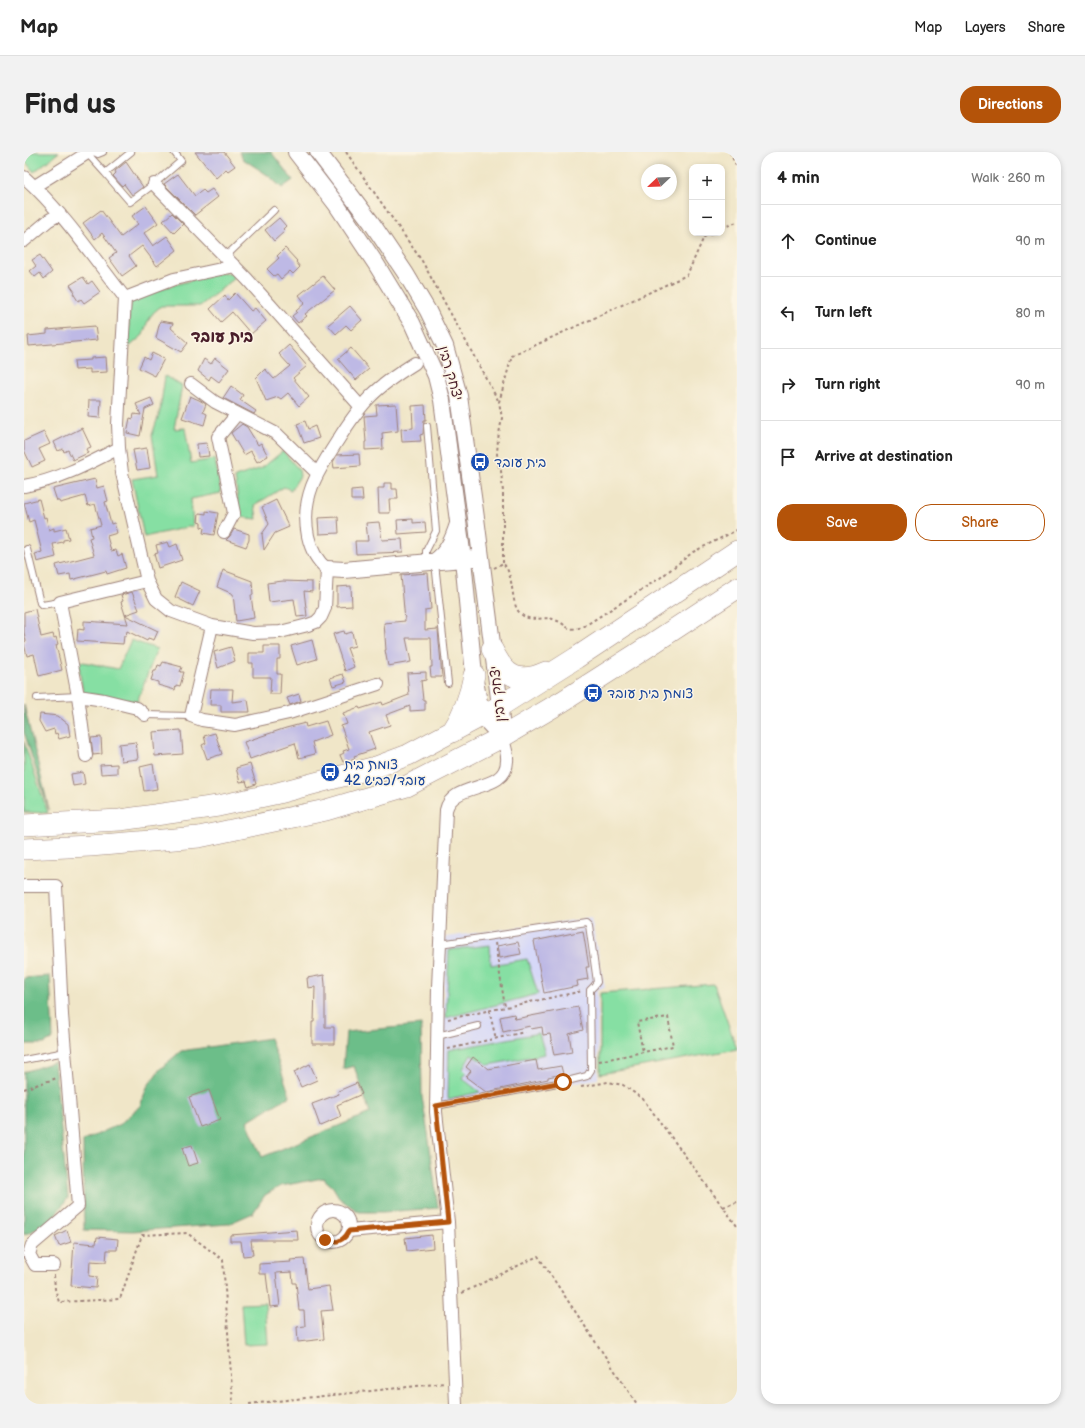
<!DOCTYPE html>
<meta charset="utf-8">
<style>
:root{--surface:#fff;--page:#f2f2f2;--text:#222;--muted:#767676;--line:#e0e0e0;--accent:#b45309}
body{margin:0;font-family:"Balsamiq Sans","Playpen Sans Hebrew",sans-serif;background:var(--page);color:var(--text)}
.controls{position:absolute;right:12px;top:12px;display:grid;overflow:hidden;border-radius:8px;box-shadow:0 2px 6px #0003}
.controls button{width:36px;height:36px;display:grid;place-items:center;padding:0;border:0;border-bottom:1px solid var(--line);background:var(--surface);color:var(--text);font:20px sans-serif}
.compass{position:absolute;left:617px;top:12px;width:36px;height:36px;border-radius:50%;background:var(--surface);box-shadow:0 2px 6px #0003;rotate:247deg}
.stop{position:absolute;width:12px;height:12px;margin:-9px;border:3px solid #b45309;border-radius:50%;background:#fff}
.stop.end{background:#b45309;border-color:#fff;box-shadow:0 1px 4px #0008}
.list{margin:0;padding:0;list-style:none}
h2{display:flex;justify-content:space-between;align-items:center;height:52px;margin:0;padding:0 16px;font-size:17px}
h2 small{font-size:13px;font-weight:400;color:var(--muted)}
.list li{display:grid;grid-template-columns:26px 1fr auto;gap:12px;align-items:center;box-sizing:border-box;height:72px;padding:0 16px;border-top:1px solid var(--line)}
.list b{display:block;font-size:15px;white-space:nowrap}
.list em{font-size:13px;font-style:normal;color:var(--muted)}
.actions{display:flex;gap:8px;padding:12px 16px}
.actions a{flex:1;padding:9px 0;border:1px solid var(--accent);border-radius:16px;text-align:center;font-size:14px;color:var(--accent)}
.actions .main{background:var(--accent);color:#fff}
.icon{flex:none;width:22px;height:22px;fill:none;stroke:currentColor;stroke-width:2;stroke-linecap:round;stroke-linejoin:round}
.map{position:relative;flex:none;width:713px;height:1252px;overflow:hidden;border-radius:16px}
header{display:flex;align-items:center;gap:24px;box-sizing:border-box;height:56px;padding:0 20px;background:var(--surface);border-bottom:1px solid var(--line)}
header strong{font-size:19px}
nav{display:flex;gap:22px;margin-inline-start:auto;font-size:14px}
.intro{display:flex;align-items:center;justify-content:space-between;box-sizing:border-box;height:96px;padding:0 24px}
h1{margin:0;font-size:28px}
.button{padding:10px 18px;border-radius:16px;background:var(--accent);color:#fff;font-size:14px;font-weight:700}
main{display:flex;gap:24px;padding:0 24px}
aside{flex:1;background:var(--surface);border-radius:16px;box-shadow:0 2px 6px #0003}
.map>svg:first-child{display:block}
.built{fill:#d6d8f8}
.green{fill:#86dfa3;stroke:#687f67}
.forest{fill:#6cbe89;stroke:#5b6e5a}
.building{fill:#beb9e5}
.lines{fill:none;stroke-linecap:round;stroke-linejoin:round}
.lane-casing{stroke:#9d827a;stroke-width:8}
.street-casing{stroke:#9d827a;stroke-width:14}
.secondary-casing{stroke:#9d827a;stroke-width:18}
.highway-casing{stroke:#9d827a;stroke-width:22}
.path{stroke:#9d827a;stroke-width:2;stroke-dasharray:3 3;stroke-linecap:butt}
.lane{stroke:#fff;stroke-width:6}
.street{stroke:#fff;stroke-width:12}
.secondary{stroke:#fff;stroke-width:16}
.highway{stroke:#fff;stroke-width:21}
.route{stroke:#b45309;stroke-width:5}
.labels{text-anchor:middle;stroke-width:3;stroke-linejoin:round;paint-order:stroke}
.street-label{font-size:14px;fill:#4a1f2b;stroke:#fcf5e5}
.transit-label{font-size:14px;fill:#164399;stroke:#fcf5e5;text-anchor:start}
.quarter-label{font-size:16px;font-weight:bold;fill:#4a1f2b;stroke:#fcf5e5}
</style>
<header>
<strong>Map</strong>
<nav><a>Map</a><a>Layers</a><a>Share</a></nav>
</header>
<div class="intro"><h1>Find us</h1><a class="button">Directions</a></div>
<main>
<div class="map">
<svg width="713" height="1252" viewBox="0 0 713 1252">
<rect width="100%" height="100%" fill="#fcf5e5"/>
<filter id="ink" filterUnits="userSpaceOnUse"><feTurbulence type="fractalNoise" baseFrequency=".025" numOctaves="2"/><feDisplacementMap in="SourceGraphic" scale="8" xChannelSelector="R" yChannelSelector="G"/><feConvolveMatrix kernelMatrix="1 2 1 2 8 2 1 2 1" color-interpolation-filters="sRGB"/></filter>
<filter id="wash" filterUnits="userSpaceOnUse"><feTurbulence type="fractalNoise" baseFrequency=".012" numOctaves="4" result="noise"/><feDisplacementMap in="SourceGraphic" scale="16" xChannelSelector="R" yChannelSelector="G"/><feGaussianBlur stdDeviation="0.9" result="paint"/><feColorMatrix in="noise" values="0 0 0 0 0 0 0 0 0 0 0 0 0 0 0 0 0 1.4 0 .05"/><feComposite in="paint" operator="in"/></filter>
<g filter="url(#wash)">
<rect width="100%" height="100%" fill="#f0e6c8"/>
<path class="built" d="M567,766L581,836L573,837L574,927L417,954L421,785Z"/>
<path class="green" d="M0,0H35L10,20L0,8Z
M199,120L207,122L211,126L176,154H137L129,161L123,171L119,183L105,195V160L108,149L142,135Z
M141,224L158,234L150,277L161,276L167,311L191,307L197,341L167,347L169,374L120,385L108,327L134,323L128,283L136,259Z
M259,299L275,318L276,324L267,338L260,335L231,353L233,367L216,365L211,325L238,316Z
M107,488L133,497L113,550L104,548L59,541L54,509L94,517Z
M0,590L24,661L0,660Z
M466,793L467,813L503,807L514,842L422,866L425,798Z
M690,832L713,897L576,922V841Z
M515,881L521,902L465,913L447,903L439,917L442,920L438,926L456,940L424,947L425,898Z
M241,1151L244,1192L220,1193L217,1152Z"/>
<path class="forest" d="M215,0H247L269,28L258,36L245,24L219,7Z
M0,553L25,658L0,580Z
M26,824L29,887L20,892H0V826Z
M397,873L398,945L404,981L414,1056L359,1060H335L316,1047L309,1035L299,1026L257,1034L241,1043L229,1061L204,1072L109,1079L60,1078L59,989L96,972L116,954L123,935L136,917L157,899L246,886L266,944L223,969L238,1005L346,961L330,914L319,917L322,880Z
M30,910L44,1046L25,1071L0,1083V920Z"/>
<g id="blocks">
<path class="building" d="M171,0H200L211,14L204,19L202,17L192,26Z
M102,10L119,35L108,43L100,32L98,34L89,24L92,21L91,19Z
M154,22L171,44L179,38L182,41L188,37L194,45L171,63L140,32Z
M122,54L134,71L120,81L129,94L143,84L153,98L133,114L118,94L105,104L112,114L98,124L85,106L92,101L78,81L71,87L59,71L77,58L97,85L114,72L108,64Z
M148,61L159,72L150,81L139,69Z
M255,66L262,74L259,77L261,79L250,89L241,78Z
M261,96L273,109L272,110L276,115L269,122L266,119L257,127L253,122L250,124L243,117L255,106L253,104Z
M16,103L28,120L20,127L16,121L11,125L6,119L12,114L8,108Z
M299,124L311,138L281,162L283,164L274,171L268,164L273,160L272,159L281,151L275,143Z
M59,125L64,132L68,129L76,140L60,151L57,147L54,149L49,141L51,140L46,133Z
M211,141L227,159L231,156L242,169L227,182L208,160L197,170L186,157L201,143L204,148Z
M326,154L338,168L327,178L322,173L312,182L304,173Z
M136,169L149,171L147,176L164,191L157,200L132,186Z
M71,174L73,188L5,194L4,184L23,182V178Z
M265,193L283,214L269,226L285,245L275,254L264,241L257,247L254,245L242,249L232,226L241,217L250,227L266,214L255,202Z
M327,196L345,217L332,228L314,207Z
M128,201L140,207L131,224L115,216L120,205L125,208Z
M82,205L83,220L66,221V217L51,218L50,209L67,208V206Z
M191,206L205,217L195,230L187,224L185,228L174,219L180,207L187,212Z
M207,234L219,243L216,248L232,259L230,262L199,246Z
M166,244L175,248L182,252L179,260L183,262L180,273L158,266Z
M127,246L130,253L121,257L116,284L103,281L106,266L109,267L110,262L117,263L112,252Z
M65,248H77L76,266L64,265Z
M372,252L374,279L358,281L359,297L341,298V290H342L340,264L353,263L352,253Z
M401,253L402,268H400L399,282L396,283L397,289L378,290L377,277L389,276L388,254Z
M281,269L284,277L291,274L295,286L280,291L273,272Z
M218,272L223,275L234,293L237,291L244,304L233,310L227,299L220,303L207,281Z
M58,276L67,295L62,297L64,301L49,308L44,298L40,300L39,297L34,299L30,290Z
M20,280L26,292L15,297L21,309L8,315L0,298V289Z
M183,291L185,304L174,305L173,292Z
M123,296L126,316L113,318L109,298Z
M335,302L336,314L310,316L309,310L313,303Z
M71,327L73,336L80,334L84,349L81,350L87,372L90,371L93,381L83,384L87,399L92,398L94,404L98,402L102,416L83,422L82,419L47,428L46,422L35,424L32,413L70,403L65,386L68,385L66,376L77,373L71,352L64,354L61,344L36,351L35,349H33L29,337Z
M360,331H368V337H373L374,347H365L366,361H355L354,336H360Z
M338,337L339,348H327V338Z
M15,347L20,366L22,365L25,378L30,376V379L42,376L45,387L39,388V390L29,392L32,405L13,410L11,402L18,400L10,368L5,370L0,351Z
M252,348L265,375L251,381L240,398L238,382L245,372L238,355Z
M182,359L194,361L190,383L179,381L180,376L177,375V371L174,370L175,361L182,362Z
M314,365L315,381L295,382L294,366Z
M389,367V371L401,370L402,380L374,382L373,368Z
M355,370L358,388L378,387L379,400L332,402L331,389H344L342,371Z
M210,377L225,382V388L222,395L202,388L206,384Z
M144,390L146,395L153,392L158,408L134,416L130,402L134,401L132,393Z
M199,418L228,429L229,443H227L230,466L212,469L209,442L193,435Z
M404,421L407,457L401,458V478L414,477L418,525H407L406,515H408L407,486H382L387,510L364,514L361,498H362L360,471L381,469L377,423Z
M259,429L288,430V440L280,439L283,464L273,465L270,447L245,450L243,431Z
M157,430L176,439L169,454L151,445Z
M327,434L328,454L313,455V435Z
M108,440L115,458L101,463L134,479L130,488L124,486L123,489L103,479L102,484H100L99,492L53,489L54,477L60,478V469L104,472L97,450L99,449L97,443Z
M11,457L17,485L29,482L30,486L32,485L34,492L32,493L38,518L15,524L10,502L3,504L0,492V490L2,489L0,480V460Z
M320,479L321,482L328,480L331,494L323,496L330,515L321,519L309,482Z
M288,488L293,507L273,513L267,494Z
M240,494H256V507H253V522H257L256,542H246L247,525H229V511H225V501H240Z
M207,495L211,509L194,516L190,500Z
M139,510L158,515L156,520H160L156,534L152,533L151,538L134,533V530L127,528L130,519H132L134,513L137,514Z
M402,520V528L397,529L399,548H401V558L386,559V554L362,563L366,573L345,580L351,597L330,604L331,606L319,610L316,603L320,601L319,599L325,597L317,574L323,572L319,561L335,555L336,557L358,550L359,553L385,543L383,521Z
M319,522L322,530L309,534L306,526Z
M187,537H209L208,550L224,548L226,560H197V553H186Z
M275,542L277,549L266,553L263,546Z
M16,562L34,564L44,572L46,584L35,587L33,581L31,582L30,577L21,580L15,569Z
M302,569L307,583L288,590L291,602L275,606L271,591L226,607L220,590L262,576L281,571L282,575Z
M157,578L159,602L131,604L129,580Z
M191,581L198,602L183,607L178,593L182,591L180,584Z
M77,585L78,602L69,603L67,586Z
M112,590L114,607L97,609L95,592Z
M93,612V621L77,622L76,613Z
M129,612L133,637L120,639L116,615Z
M226,612L232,632L224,635L222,629L216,630L212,616Z
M59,620L61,632L49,634L47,622Z
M559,779L565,815H562L564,827L553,829L554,834L520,841L510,789Z
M494,790L497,802L475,806L473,794Z
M300,823L301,832V875H310V892H288V870H290L291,835L284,836L283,826Z
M554,855L559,878L545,882L548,900L530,903L526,882L519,883L518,875L507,877L506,874L479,880L476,865L490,862L491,867Z
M449,905L464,917L512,908L514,918L537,914L539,922L524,925V927L462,940L442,925L447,919L442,915Z
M286,912L293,928L277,935L270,920Z
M333,931L338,942L313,953L317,965L296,974L288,952L315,942L314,939Z
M185,938L196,968L176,975L165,945Z
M168,993L174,1011L164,1014L158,996Z
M43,1078L47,1090L35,1094L31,1084Z
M273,1078L274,1088H227L229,1103L219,1104L217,1089H206V1083Z
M408,1083L409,1096L383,1099L381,1086Z
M73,1085L94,1087L93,1098H83L82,1110L66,1109L65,1124L73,1125L72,1136L47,1134L50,1090L72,1092Z
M280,1107L284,1137L305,1134L309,1158L297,1159L300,1187L274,1190L273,1175L281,1174L280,1158H275L272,1131H269L268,1120L252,1121L256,1154L246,1155L242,1122H235V1112L267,1110L266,1108Z"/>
</g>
</g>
<g filter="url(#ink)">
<use href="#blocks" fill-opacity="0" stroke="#9d827a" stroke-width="1"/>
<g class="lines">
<g class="lane-casing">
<path id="lane" d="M70,0L74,2L79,0
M107,0L81,21L106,50L130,32L157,9L150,0
M63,1L81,21
M201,105L250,58
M3,397L16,451L18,453L36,450
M402,410V399L412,379L403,274
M411,411L424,531
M13,546L54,544
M121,563L167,564
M413,884L454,874
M0,908L41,900
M412,954L539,930L563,924L567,918L566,838L570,834L573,830L565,773L562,770L416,792"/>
</g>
<g class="street-casing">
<path id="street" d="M0,25C39,60 69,105 101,146L94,272L95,296L98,321L123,429L132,447L147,459L188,474L229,481L256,480L284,473L292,470L297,465L301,456L303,417C292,408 287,398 284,384C276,345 294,319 314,288C324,272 334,257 347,244C360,231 375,221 391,211
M130,32L223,127L337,255
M11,34L65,0
M0,89L25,68L36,62
M101,146L150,127L211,114
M167,232L191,250L253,282L293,321
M0,334C34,328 64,312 95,296
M200,380L210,361L194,285L213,262
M188,474L167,564L178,568L211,573L265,561L354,532
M54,544L80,548L113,556L121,563
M62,604L54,544L36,450L123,429
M0,734H32L38,863L54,1054L8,1093L5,1102L11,1113H30
M293 1074a16 16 0 1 1 32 0a16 16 0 1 1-32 0Z
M325,1079L424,1070
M432,1252L424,1070L412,960L414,835L422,658C429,628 482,642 483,609C484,601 480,592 478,585"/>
</g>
<g class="secondary-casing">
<path id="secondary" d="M272,0L312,52L352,112L388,171L412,224L418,248L439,407L450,523L454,545L458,564L478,585
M294,0L347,70L382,122L404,159L421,194L435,244L452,366L476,554L478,585
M410,410C424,401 429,387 434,372
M303,417L320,418L449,406"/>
</g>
<g class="highway-casing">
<path id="highway" d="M468,497C481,524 493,533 522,520
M428,580C440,562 446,544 450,523
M0,673L96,668L194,654L250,642L352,615L384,603L476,554L552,506L713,399
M0,697L66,694L175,685L302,658L383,634L478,585L539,549L611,503L713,436"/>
</g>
<path class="path" d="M322,0L398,109L475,250
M706,0L713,16
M698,76L713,70
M479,411V340L477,319L474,312L473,302L474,287L478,266L475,250L488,204L663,123L680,85L688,81
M470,416L479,411C492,425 485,454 498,463C509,471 521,463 531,468C545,473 540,480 559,475L636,426L669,400L713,378
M471,791L481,855
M465,858L472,887
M424,867L559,839
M424,897L501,880
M575,909L649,894L644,865L613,870L619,900
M557,935L584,930L599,933L619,947L713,1074
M0,937L33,926
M699,1055L713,1050
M30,1123L31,1137L35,1150L96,1147L118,1083L163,1081L199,1108L209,1252
M438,1141L514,1104L613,1252
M225,1252L421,1231"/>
<use href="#lane" class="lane"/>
<use href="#street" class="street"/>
<use href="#secondary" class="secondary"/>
<use href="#highway" class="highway"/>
</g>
</g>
<g class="lines" filter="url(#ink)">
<path class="route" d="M301,1088C311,1092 320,1089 325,1079L424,1070L412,954L539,930"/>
</g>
<defs>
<g id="bus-disc" transform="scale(1)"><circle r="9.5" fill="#1a4fb4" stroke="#fcf5e5"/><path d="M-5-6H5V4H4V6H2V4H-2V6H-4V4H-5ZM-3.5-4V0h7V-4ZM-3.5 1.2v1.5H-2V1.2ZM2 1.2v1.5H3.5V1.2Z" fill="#fff"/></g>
</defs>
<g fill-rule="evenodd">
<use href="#bus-disc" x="456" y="310"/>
<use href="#bus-disc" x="569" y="541"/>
<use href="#bus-disc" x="306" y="620"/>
</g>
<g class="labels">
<g class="street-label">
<text transform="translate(427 221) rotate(74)" y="5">יצחק רבין</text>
<text transform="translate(473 542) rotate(-96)" y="5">יצחק רבין</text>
</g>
<g class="transit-label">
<text x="470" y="315">בית עובד</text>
<text x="583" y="546">צומת בית עובד</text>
<text x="320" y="617">צומת בית<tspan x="320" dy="16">עובד/כביש 42</tspan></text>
</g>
<g class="quarter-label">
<text x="198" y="190">בית עובד</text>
</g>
</g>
</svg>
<div class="controls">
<button>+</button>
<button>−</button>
</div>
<svg class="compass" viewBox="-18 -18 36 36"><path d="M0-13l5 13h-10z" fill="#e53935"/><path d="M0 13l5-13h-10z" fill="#767676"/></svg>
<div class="stop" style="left:539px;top:930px"></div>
<div class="stop end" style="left:301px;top:1088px"></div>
</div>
<aside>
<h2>4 min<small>Walk · 260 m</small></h2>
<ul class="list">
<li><svg class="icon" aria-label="ahead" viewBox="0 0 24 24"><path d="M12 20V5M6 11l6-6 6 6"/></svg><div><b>Continue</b></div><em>90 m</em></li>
<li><svg class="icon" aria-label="left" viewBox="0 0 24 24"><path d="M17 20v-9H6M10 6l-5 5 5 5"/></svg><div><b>Turn left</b></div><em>80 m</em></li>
<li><svg class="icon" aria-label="right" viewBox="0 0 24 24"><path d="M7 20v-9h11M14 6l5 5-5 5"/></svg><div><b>Turn right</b></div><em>90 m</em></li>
<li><svg class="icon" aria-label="arrive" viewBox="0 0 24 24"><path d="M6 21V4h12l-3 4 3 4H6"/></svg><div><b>Arrive at destination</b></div></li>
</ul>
<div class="actions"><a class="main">Save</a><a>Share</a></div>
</aside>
</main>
